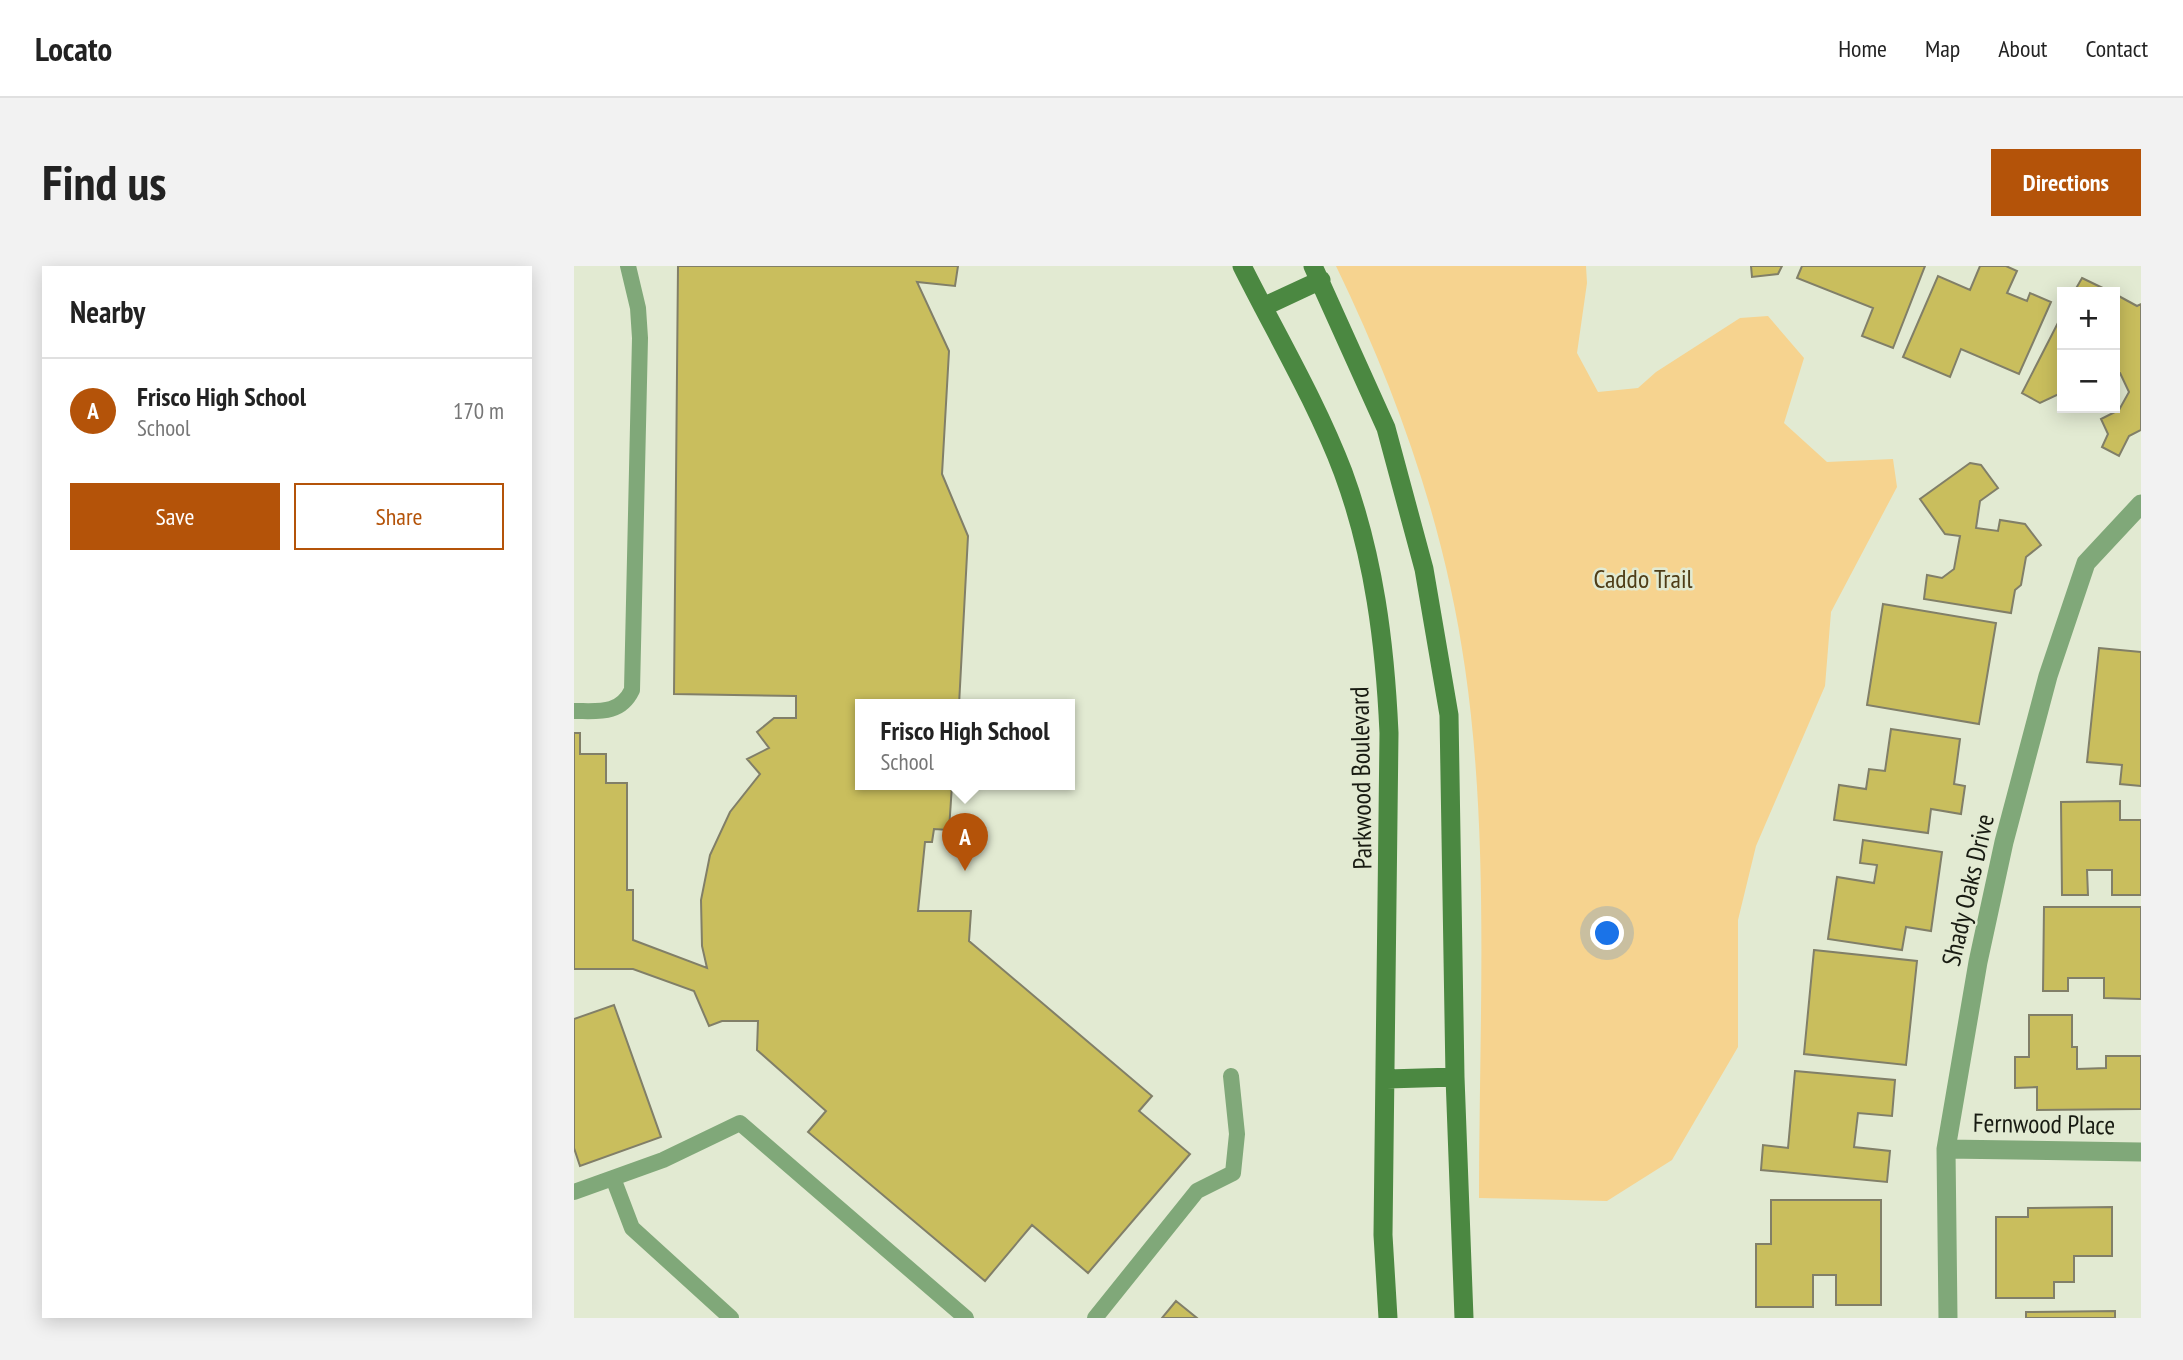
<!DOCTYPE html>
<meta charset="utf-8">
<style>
:root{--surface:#fff;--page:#f2f2f2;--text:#222;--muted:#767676;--line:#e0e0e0;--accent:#b45309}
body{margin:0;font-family:"PT Sans Narrow",sans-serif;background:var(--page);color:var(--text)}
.controls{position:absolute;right:21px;top:21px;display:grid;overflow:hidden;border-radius:0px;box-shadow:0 4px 18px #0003}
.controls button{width:63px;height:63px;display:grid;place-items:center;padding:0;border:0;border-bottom:2px solid var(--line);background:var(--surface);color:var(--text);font:35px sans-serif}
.you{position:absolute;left:1034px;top:668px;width:24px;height:24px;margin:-18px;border:5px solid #fff;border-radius:50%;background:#1a73e8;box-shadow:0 0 0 10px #1a73e833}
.badge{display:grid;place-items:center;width:46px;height:46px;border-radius:50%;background:var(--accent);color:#fff;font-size:23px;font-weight:700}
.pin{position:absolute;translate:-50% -58px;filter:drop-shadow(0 2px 4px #0008)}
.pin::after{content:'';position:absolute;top:37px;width:24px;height:21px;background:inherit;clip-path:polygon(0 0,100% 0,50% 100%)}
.popup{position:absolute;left:281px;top:433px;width:220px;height:91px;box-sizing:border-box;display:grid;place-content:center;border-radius:0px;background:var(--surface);filter:drop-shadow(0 2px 5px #0005);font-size:23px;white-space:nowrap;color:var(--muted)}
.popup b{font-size:26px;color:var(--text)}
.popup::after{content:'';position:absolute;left:50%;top:100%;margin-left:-14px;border:14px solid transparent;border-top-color:var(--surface)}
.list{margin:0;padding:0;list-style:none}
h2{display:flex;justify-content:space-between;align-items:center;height:91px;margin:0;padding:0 28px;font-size:30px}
h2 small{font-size:23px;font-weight:400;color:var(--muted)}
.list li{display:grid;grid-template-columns:46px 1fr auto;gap:21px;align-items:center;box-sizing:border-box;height:105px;padding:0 28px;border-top:2px solid var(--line)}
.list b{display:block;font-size:26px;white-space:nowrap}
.list p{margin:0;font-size:23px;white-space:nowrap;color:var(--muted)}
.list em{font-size:23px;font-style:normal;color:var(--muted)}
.actions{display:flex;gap:14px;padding:21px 28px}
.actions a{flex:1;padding:16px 0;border:2px solid var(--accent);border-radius:0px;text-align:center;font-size:24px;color:var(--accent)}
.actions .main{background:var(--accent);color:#fff}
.map{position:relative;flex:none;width:1567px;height:1052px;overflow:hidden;border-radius:0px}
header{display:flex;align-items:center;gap:42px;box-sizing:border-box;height:98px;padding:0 35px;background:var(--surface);border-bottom:2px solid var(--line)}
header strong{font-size:33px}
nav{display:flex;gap:38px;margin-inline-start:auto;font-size:24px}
.intro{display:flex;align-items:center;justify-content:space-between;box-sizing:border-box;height:168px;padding:0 42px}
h1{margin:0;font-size:49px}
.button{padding:18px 32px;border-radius:0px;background:var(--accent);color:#fff;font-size:24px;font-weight:700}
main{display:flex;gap:42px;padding:0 42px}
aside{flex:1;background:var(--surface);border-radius:0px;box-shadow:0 4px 18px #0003}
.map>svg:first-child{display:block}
.green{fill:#f6d38f}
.building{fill:#c9be5d;stroke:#817f68;stroke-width:2}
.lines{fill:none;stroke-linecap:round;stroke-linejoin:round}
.service{stroke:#80a879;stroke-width:16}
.minor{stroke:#80a879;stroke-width:19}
.secondary{stroke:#4b8841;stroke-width:19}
.labels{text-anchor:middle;stroke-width:5;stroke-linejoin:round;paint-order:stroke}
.park-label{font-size:26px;fill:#4f3d17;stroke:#e2ead2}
.street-label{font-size:26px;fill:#181b12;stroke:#e2ead2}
</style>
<header>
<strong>Locato</strong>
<nav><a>Home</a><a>Map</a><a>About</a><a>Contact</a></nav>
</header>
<div class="intro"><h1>Find us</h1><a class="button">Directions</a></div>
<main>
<aside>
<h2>Nearby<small></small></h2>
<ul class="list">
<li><span class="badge">A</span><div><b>Frisco High School</b><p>School</p></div><em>170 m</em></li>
</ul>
<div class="actions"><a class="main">Save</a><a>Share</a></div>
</aside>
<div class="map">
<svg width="1567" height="1052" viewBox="0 0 1567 1052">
<rect width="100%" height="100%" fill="#e2ead2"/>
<path class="green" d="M762,0H1012L1013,17L1003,87L1024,126L1064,122L1082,106L1166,52L1194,50L1230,92L1210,157L1253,196L1319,193L1323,221L1257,346L1251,420L1182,580L1164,654V781L1098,894L1033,935L905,932C905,758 916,574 891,402C871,261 824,128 762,0Z"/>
<path class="building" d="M104,0H384L381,20L343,16L375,85L368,208L394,270L385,439H286V519H378L375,564L360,563L358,576H351L344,645H397L395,675L578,830L565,845L616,888L514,1007L458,959L411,1015L234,866L252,845L183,784L184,755H148L135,760L120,725L59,703H0V467H6V488H32V517H53V624H59V674L133,702L128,680L127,634L136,589L156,546L186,508L173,493L195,482L183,466L200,452H222V430L100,428Z
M1177,0H1208L1204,8L1178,11Z
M1228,0H1351L1319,82L1288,70L1299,42L1223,12Z
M1406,0H1432L1443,5L1433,27L1453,35L1456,27L1477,36L1445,108L1387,83L1376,111L1329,91L1364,10L1396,24Z
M1508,12L1537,26H1500Z
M1541,28L1563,40L1567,38V164L1555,170L1545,190L1528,181L1534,168L1527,153L1545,144L1555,126L1546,107L1541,104Z
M1488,49V122L1485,128L1466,137L1448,127Z
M1396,197L1407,199L1424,222L1406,235L1402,262L1424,265L1426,254L1451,258L1467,279L1452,291L1447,319L1441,324L1437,347L1350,333L1353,309L1368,312L1380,303L1386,270L1371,268L1346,233Z
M1309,338L1422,357L1405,458L1293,439Z
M1525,382L1567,386V520L1546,518L1548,499L1513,496Z
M1317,463L1386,473L1380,518L1391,520L1387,548L1357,543L1354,567L1260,554L1265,519L1292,523L1295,503L1311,505Z
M1546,535V554H1567V629H1538V604H1513L1514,629H1488L1487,536Z
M1289,574L1368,586L1357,665L1332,661L1328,684L1254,673L1263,611L1300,617L1303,599L1286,597Z
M1470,641H1567V733L1530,732V712H1494V725H1469Z
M1240,684L1343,695L1332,799L1230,788Z
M40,739L87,871L6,900L0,882V753Z
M1455,749H1498V781H1503V803L1532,802V790H1567V843L1463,844V821L1441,822V791H1455Z
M1221,805L1321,814L1318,850L1284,847L1280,881L1316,885L1313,916L1187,904L1189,879L1214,882Z
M1197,934H1307V1039H1262V1009H1239V1041H1182V978H1197Z
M1538,941V990H1500V1016H1480V1032H1422V951H1454V942Z
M602,1035L623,1052H588Z
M1541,1045V1052H1452V1046Z"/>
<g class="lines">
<path class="service" d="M0,445C24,445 46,449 58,424L66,72L64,42L54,0
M39,912L58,962L157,1052
M0,926L89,894L166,857L392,1052
M521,1052L623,925L659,907L663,868L657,810"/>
<path class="minor" d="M1372,883L1567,886
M1374,1052L1372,883L1404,696L1430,576L1474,410L1512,297L1567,238"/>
<path class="secondary" d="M668,0C702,68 742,135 769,206C800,290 811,378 815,467L809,969L814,1052
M739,0L812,162L850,303L875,449L881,811L890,1052
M689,41L747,14
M813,813L881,811"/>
</g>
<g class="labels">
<g class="park-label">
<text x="1069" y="322">Caddo Trail</text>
</g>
<g class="street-label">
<text transform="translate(787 512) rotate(-91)" y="9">Parkwood Boulevard</text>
<text transform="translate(1394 624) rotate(-77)" y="9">Shady Oaks Drive</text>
<text transform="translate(1470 858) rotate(1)" y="9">Fernwood Place</text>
</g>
</g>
</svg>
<div class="controls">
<button>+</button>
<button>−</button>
</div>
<div class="you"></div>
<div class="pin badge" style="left:391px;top:605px">A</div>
<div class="popup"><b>Frisco High School</b>School</div>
</div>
</main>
